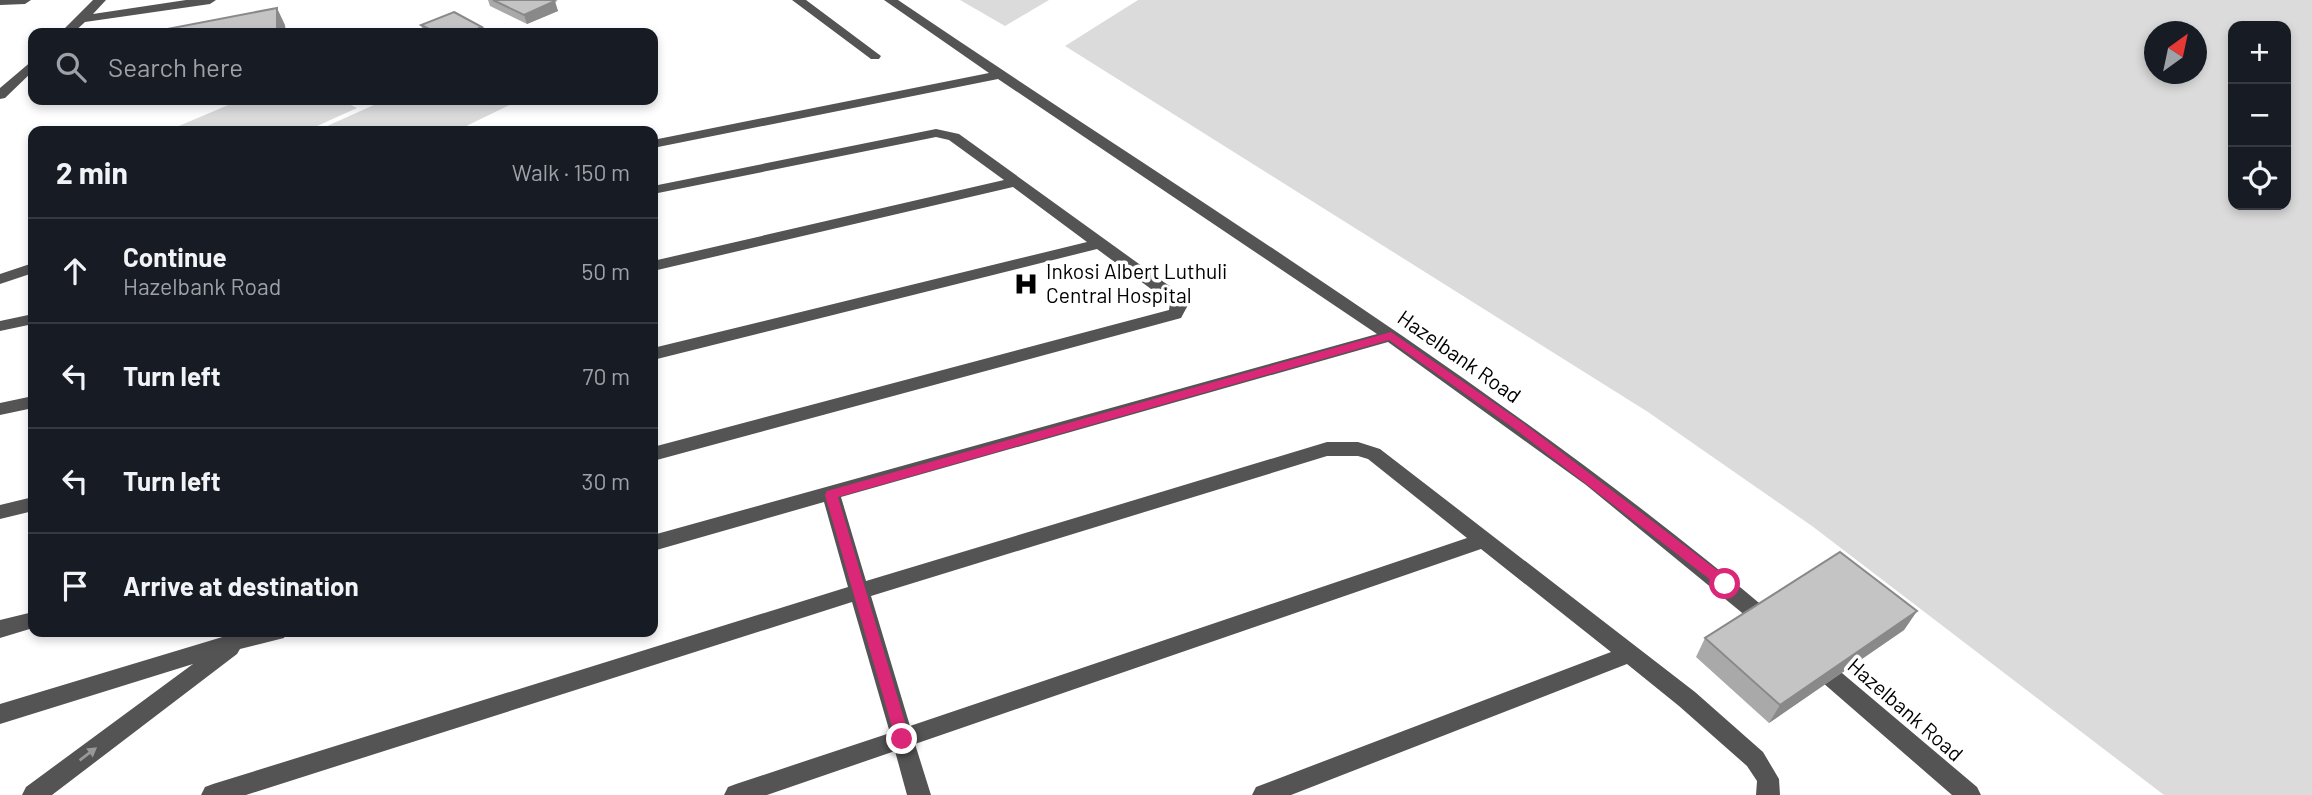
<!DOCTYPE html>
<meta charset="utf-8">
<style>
:root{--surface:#171b24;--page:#20242c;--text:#f1f3f6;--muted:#9ea1a6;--line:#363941}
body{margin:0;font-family:Barlow,sans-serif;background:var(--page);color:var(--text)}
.controls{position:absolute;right:21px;top:21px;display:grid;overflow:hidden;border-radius:14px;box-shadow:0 4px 10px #0003}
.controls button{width:63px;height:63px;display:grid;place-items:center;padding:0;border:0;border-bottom:2px solid var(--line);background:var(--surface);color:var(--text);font:35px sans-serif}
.compass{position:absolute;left:2144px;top:21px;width:63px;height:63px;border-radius:50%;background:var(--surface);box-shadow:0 4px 10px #0003;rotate:33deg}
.stop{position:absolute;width:21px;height:21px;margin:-16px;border:5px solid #db2777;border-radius:50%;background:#fff}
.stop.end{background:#db2777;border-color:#fff;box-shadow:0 2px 7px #0008}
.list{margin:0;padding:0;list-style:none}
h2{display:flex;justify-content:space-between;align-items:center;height:91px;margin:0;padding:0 28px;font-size:30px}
h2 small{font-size:23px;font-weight:400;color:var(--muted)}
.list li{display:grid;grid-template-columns:46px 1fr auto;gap:21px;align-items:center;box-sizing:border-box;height:105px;padding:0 28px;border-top:2px solid var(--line)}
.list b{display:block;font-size:26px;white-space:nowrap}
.list p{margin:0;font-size:23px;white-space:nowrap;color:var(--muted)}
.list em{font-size:23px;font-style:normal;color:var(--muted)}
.icon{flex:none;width:38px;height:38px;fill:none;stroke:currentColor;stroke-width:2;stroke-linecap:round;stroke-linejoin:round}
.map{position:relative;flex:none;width:2312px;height:795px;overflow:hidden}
.search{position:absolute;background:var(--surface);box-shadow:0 4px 10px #0003;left:28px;top:28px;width:630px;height:77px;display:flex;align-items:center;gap:18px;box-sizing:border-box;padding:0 24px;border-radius:14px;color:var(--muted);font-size:26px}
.panel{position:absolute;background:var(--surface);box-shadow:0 4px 10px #0003;left:28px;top:126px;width:630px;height:511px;border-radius:14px}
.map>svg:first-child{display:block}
.green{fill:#dbdbdb;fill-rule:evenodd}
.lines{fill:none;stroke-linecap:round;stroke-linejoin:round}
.minor{fill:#545454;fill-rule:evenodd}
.wall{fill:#a9a9a9}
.shaded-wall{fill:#898989}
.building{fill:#c4c4c4;stroke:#898989;stroke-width:2}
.oneway{fill:#989898}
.route{fill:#db2777}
.labels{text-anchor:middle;stroke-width:7;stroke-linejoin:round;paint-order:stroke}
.poi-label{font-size:21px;fill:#000;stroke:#fff;text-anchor:start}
.street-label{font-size:21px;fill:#000;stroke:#fff}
</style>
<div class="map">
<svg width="2312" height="795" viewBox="0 0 2312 795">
<rect width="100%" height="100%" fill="#fff"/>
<path class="green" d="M960,0H1049L1005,26Z
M1138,0H2312V795H2164L1812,526L1648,412L1065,46ZM2233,26H2286V205H2233ZM2154,32H2196V74H2154Z
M240,100H341L357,108L306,131H167Z
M385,100H520L456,131H316Z"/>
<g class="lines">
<path class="minor" d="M0,0H31L25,4L0,5Z
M93,0H106L93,14L186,0H216L210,4L85,22L73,33H60Z
M792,0H806L881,56L879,59H871Z
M884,0H898C1194,201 1503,386 1777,618L1780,624L1777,630L1770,633L1763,630L1586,485L1388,342L841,497L866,581L1327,442H1358L1380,449L1695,692L1763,752L1779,779L1780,795H1756L1757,781L1747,766L1679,706L1627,664L1291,795H1252L1256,787L1611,652L1481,549L915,744L931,795H907L895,751L767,795H724L728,787L736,784L890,733L852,602L246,795H201L205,787L213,784L848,587L824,502L653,551V535L1377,334L998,79L653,148V140L989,73ZM1327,456H1358L1368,459L1467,538L910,726L871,596Z
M33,60V71L5,98L0,99V88Z
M936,129L959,134L1182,295L1188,305L1181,318L653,461V447L1169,310L1170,303L1097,249L653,360V348L1087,242L1013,187L653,271V261L1004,180L949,140L936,137L653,194V186Z
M33,263V273L0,284V274Z
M33,314V324L0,331V321Z
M33,396V408L0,415V403Z
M33,497V511L0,519V505Z
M33,612V628L0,638V620Z
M239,632H287L284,638L240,649L237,654L52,795H22L26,787L193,664L0,724V704Z
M1815,654L1823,657L1977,787L1981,795H1952L1807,669L1804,663L1807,657Z"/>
</g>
<path class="wall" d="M488,0H552L558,11L527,24L490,6Z
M421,25L485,33H424Z
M1917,611L1904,630L1769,723L1696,657L1705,638Z"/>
<path class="shaded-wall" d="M555,1L558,11L527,24L524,15Z
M277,8L285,25L286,33H277Z
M482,27L485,33H467Z
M1917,611L1904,630L1769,723L1780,705Z"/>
<path class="building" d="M493,0H552L555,1L524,15Z
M277,8V33H167V29Z
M454,12L482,27L467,33H437L421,25Z
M1840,552L1917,611L1780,705L1705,638Z"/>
<defs><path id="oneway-solid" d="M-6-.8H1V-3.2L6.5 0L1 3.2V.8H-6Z" transform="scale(1.75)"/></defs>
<use class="oneway" href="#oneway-solid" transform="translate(88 754) rotate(-37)"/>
<path class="route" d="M1391,332L1523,423L1730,580V588H1721L1515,429L1389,340L838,497L910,739L902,746L897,744L825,495L827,491Z"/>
<defs>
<g id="hospital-bare" transform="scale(1.89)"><path d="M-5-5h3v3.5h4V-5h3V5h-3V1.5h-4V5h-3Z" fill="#000" stroke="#fff" stroke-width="2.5" paint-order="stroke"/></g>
</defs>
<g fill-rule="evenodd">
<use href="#hospital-bare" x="1026" y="284"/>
</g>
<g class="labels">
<g class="poi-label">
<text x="1046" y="279">Inkosi Albert Luthuli<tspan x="1046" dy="24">Central Hospital</tspan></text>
</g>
<g class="street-label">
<text transform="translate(1459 357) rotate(35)" y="7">Hazelbank Road</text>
<text transform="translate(1905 710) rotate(41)" y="7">Hazelbank Road</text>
</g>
</g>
</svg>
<div class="controls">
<button>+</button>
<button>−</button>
<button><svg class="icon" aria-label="locate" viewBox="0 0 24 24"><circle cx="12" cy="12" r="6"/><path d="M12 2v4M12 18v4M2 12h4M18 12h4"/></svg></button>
</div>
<svg class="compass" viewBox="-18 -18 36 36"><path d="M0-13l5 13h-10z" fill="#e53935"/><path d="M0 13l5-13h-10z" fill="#9ea1a6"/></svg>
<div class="stop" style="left:1725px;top:584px"></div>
<div class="stop end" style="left:902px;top:739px"></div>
<div class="search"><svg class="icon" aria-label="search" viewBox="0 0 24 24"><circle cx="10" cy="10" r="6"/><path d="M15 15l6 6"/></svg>Search here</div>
<section class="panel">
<h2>2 min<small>Walk · 150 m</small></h2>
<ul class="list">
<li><svg class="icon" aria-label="ahead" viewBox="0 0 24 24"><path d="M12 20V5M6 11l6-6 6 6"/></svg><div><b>Continue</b><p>Hazelbank Road</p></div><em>50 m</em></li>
<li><svg class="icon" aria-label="left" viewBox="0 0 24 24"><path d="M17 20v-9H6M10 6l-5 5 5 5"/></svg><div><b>Turn left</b></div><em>70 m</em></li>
<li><svg class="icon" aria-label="left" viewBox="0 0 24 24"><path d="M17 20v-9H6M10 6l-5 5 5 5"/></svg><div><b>Turn left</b></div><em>30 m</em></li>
<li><svg class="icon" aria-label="arrive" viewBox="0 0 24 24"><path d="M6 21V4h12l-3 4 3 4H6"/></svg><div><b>Arrive at destination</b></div></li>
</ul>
</section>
</div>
